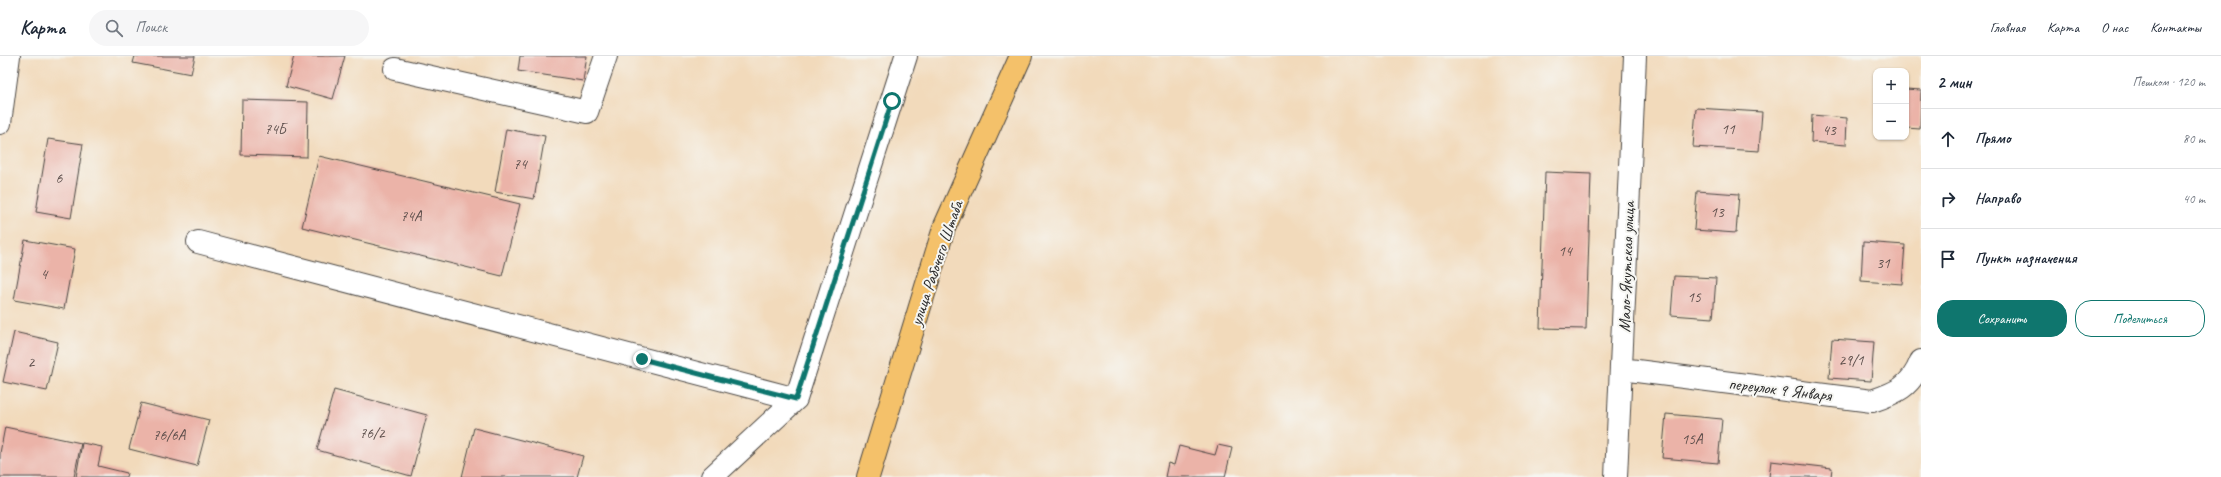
<!DOCTYPE html>
<html lang="ru">
<meta charset="utf-8">
<style>
:root{--surface:#fff;--page:#f6f6f7;--text:#1f2937;--muted:#747a83;--line:#e0e1e3;--accent:#0f766e}
body{margin:0;font-family:Caveat,sans-serif;background:var(--page);color:var(--text)}
.controls{position:absolute;right:12px;top:12px;display:grid;overflow:hidden;border-radius:8px;box-shadow:0 1px 3px #0004}
.controls button{width:36px;height:36px;display:grid;place-items:center;padding:0;border:0;border-bottom:1px solid var(--line);background:var(--surface);color:var(--text);font:20px sans-serif}
.stop{position:absolute;width:12px;height:12px;margin:-9px;border:3px solid #0f766e;border-radius:50%;background:#fff}
.stop.end{background:#0f766e;border-color:#fff;box-shadow:0 1px 4px #0008}
.list{margin:0;padding:0;list-style:none}
h2{display:flex;justify-content:space-between;align-items:center;height:52px;margin:0;padding:0 16px;font-size:17px}
h2 small{font-size:13px;font-weight:400;color:var(--muted)}
.list li{display:grid;grid-template-columns:26px 1fr auto;gap:12px;align-items:center;box-sizing:border-box;height:60px;padding:0 16px;border-top:1px solid var(--line)}
.list b{display:block;font-size:15px;white-space:nowrap}
.list em{font-size:13px;font-style:normal;color:var(--muted)}
.actions{display:flex;gap:8px;padding:12px 16px}
.actions a{flex:1;padding:9px 0;border:1px solid var(--accent);border-radius:16px;text-align:center;font-size:14px;color:var(--accent)}
.actions .main{background:var(--accent);color:#fff}
.icon{flex:none;width:22px;height:22px;fill:none;stroke:currentColor;stroke-width:2;stroke-linecap:round;stroke-linejoin:round}
.map{position:relative;flex:none;width:1921px;height:421px;overflow:hidden}
header{display:flex;align-items:center;gap:24px;box-sizing:border-box;height:56px;padding:0 20px;background:var(--surface);border-bottom:1px solid var(--line)}
header strong{font-size:19px}
nav{display:flex;gap:22px;margin-inline-start:auto;font-size:14px}
.search{width:280px;height:36px;background:var(--page);display:flex;align-items:center;gap:10px;box-sizing:border-box;padding:0 14px;border-radius:22px;color:var(--muted);font-size:15px}
main{display:flex}
aside{flex:1;background:var(--surface)}
.map>svg:first-child{display:block}
.building{fill:#ebb3a8}
.lines{fill:none;stroke-linecap:round;stroke-linejoin:round}
.minor-casing{stroke:#494541;stroke-width:24}
.major-casing{stroke:#494541;stroke-width:24}
.minor{stroke:#fff;stroke-width:22}
.major{stroke:#f4c16b;stroke-width:22}
.route{stroke:#0f766e;stroke-width:5}
.labels{text-anchor:middle;stroke-width:4;stroke-linejoin:round;paint-order:stroke}
.number-label{font-size:15px;fill:#5b4d4a}
.street-label{font-size:17px;fill:#2b2b2b;stroke:#f6f6f2}
</style>
<header>
<strong>Карта</strong>
<div class="search"><svg class="icon" aria-label="search" viewBox="0 0 24 24"><circle cx="10" cy="10" r="6"/><path d="M15 15l6 6"/></svg>Поиск</div>
<nav><a>Главная</a><a>Карта</a><a>О нас</a><a>Контакты</a></nav>
</header>
<main>
<div class="map">
<svg width="1921" height="421" viewBox="0 0 1921 421">
<rect width="100%" height="100%" fill="#f6f6f2"/>
<filter id="ink" filterUnits="userSpaceOnUse"><feTurbulence type="fractalNoise" baseFrequency=".025" numOctaves="2"/><feDisplacementMap in="SourceGraphic" scale="8" xChannelSelector="R" yChannelSelector="G"/><feConvolveMatrix kernelMatrix="1 2 1 2 8 2 1 2 1" color-interpolation-filters="sRGB"/></filter>
<filter id="wash" filterUnits="userSpaceOnUse"><feTurbulence type="fractalNoise" baseFrequency=".012" numOctaves="4" result="noise"/><feDisplacementMap in="SourceGraphic" scale="16" xChannelSelector="R" yChannelSelector="G"/><feGaussianBlur stdDeviation="0.9" result="paint"/><feColorMatrix in="noise" values="0 0 0 0 0 0 0 0 0 0 0 0 0 0 0 0 0 1.4 0 .05"/><feComposite in="paint" operator="in"/></filter>
<g filter="url(#wash)">
<rect width="100%" height="100%" fill="#f2dabb"/>
<g id="blocks">
<path class="building" d="M135,0H195L191,18L133,7Z
M294,0H345L333,43L286,30Z
M520,0H587L583,25L518,15Z
M1906,33L1921,34L1920,73L1906,72Z
M242,44L308,46L307,101L241,99Z
M1696,52L1762,56L1759,95L1693,91Z
M1812,59L1847,62L1846,89L1811,86Z
M506,73L545,80L534,143L495,136Z
M48,83L83,88L71,162L36,156Z
M319,100L520,148L502,220L302,171Z
M1545,116L1591,118L1586,273L1540,272Z
M1697,135L1739,138L1736,177L1694,174Z
M25,184L75,193L64,253L14,244Z
M1863,186L1905,189L1902,228L1861,225Z
M1674,220L1716,222L1713,262L1671,259Z
M14,276L58,286L47,335L3,326Z
M1832,283L1874,286L1871,325L1829,322Z
M334,334L427,359L411,420L317,394Z
M141,347L209,364L197,410L129,393Z
M1666,358L1722,363L1718,407L1662,402Z
M5,371L81,387L74,421H0V397Z
M474,372L583,400L577,421H462Z
M82,387L102,391L98,410L127,417L126,421H76Z
M1218,389L1232,392L1225,421H1165L1168,407L1174,409L1179,390L1215,399Z
M1771,405L1832,412L1831,421H1769Z"/>
</g>
</g>
<g filter="url(#ink)">
<use href="#blocks" fill-opacity="0" stroke="#494541" stroke-width="1"/>
<g class="lines">
<g class="minor-casing">
<path id="minor" d="M395,13L587,56L606,0
M0,67L9,0
M198,186L796,343
M1621,313L1872,345C1896,337 1911,331 1921,305
M712,421L796,343L906,0
M1616,421L1635,0"/>
</g>
<g class="major-casing">
<path id="major" d="M868,421L944,172L1021,0"/>
</g>
<use href="#minor" class="minor"/>
<use href="#major" class="major"/>
</g>
</g>
<g class="lines" filter="url(#ink)">
<path class="route" d="M642,303L796,343L892,45"/>
</g>
<g class="labels">
<g class="number-label">
<text x="275" y="78">74Б</text>
<text x="1728" y="78">11</text>
<text x="1829" y="79">43</text>
<text x="520" y="113">74</text>
<text x="59" y="127">6</text>
<text x="1717" y="161">13</text>
<text x="411" y="165">74А</text>
<text x="1565" y="200">14</text>
<text x="1883" y="212">31</text>
<text x="44" y="223">4</text>
<text x="1694" y="246">15</text>
<text x="1851" y="309">29/1</text>
<text x="31" y="311">2</text>
<text x="372" y="382">76/2</text>
<text x="169" y="384">76/6А</text>
<text x="1692" y="388">15А</text>
</g>
<g class="street-label">
<text transform="translate(936 207) rotate(-71)" y="6">улица Рабочего Штаба</text>
<text transform="translate(1626 211) rotate(-88)" y="6">Мало-Якутская улица</text>
<text transform="translate(1780 333) rotate(7)" y="6">переулок 9 Января</text>
</g>
</g>
</svg>
<div class="controls">
<button>+</button>
<button>−</button>
</div>
<div class="stop" style="left:892px;top:45px"></div>
<div class="stop end" style="left:642px;top:303px"></div>
</div>
<aside>
<h2>2 мин<small>Пешком · 120 m</small></h2>
<ul class="list">
<li><svg class="icon" aria-label="ahead" viewBox="0 0 24 24"><path d="M12 20V5M6 11l6-6 6 6"/></svg><div><b>Прямо</b></div><em>80 m</em></li>
<li><svg class="icon" aria-label="right" viewBox="0 0 24 24"><path d="M7 20v-9h11M14 6l5 5-5 5"/></svg><div><b>Направо</b></div><em>40 m</em></li>
<li><svg class="icon" aria-label="arrive" viewBox="0 0 24 24"><path d="M6 21V4h12l-3 4 3 4H6"/></svg><div><b>Пункт назначения</b></div></li>
</ul>
<div class="actions"><a class="main">Сохранить</a><a>Поделиться</a></div>
</aside>
</main>
